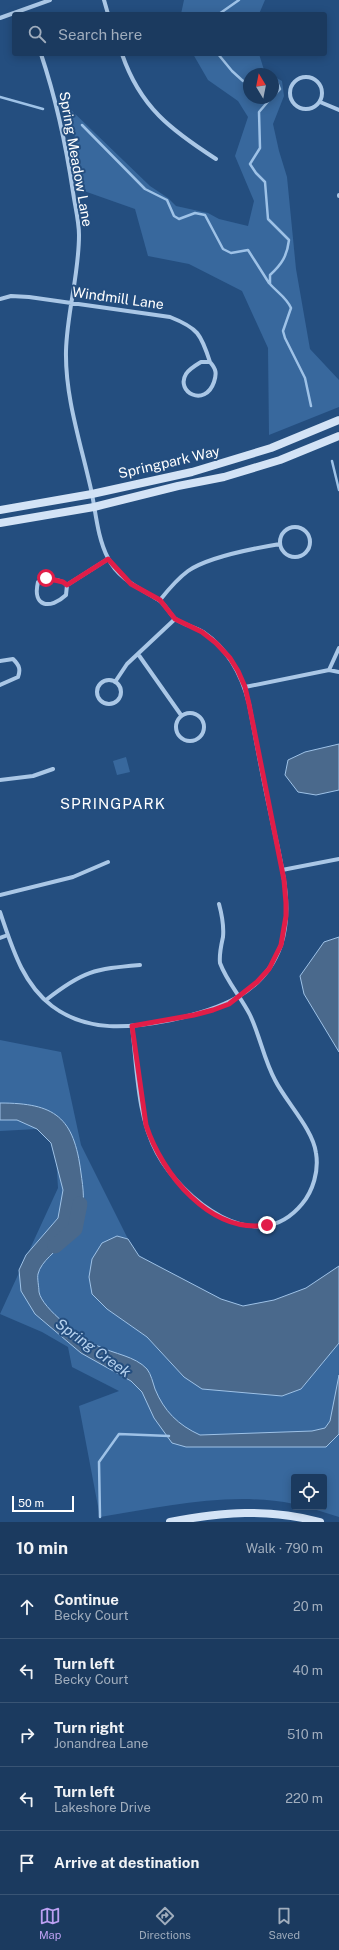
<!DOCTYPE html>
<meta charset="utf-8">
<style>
:root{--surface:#1b3a5f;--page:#244165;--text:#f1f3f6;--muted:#a0adbd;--line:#395474;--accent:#bca0f2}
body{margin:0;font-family:"Public Sans",sans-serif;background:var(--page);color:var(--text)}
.controls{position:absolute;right:12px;bottom:12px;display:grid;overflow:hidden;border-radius:4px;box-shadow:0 2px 10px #0003}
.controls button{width:36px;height:36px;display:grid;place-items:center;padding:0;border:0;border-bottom:1px solid var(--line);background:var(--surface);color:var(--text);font:20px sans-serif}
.compass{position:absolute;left:243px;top:68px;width:36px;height:36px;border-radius:50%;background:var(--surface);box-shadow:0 2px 10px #0003;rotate:350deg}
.scale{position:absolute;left:12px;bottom:10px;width:62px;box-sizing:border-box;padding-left:4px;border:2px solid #fff;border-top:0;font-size:11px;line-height:14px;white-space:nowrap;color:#fff;-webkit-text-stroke:3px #244e7f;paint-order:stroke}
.stop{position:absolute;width:12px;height:12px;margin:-9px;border:3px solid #e11d48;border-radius:50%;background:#fff}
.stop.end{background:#e11d48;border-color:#fff;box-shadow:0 1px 4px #0008}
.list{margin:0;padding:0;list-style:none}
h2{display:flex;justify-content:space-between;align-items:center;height:52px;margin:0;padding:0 16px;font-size:17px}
h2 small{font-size:13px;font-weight:400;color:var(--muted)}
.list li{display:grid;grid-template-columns:26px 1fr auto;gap:12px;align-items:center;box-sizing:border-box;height:64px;padding:0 16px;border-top:1px solid var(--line)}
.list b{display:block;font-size:15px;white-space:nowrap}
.list p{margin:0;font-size:13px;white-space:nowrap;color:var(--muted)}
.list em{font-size:13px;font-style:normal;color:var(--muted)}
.icon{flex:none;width:22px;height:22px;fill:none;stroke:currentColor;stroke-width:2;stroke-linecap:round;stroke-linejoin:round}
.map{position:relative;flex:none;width:339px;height:1522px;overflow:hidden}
.search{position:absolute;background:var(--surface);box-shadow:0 2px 10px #0003;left:12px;right:12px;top:12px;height:44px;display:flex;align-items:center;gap:10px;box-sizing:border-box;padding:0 14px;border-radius:4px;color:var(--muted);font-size:15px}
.sheet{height:372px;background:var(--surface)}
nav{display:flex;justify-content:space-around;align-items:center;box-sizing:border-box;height:56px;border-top:1px solid var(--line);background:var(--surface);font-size:11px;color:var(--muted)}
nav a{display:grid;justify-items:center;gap:2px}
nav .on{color:var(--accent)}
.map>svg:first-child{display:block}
.green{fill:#38689d}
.water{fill:#4a698c;stroke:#9ec2e7}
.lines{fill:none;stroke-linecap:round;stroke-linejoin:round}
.stream{stroke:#9ec2e7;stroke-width:2.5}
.river{stroke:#4a698c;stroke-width:15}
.street{stroke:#aac7e6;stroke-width:4}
.secondary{stroke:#d3e3f6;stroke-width:8}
.route{stroke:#e11d48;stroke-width:5}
.labels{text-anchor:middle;stroke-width:4;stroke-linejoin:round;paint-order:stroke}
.street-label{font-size:14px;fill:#fff;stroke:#244e7f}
.neighbourhood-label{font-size:15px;letter-spacing:1px;fill:#fff;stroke:#244e7f}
.water-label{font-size:15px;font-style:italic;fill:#b5d1ee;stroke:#244e7f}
</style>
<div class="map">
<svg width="339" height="1522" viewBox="0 0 339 1522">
<rect width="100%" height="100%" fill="#244e7f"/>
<path class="green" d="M184,0H265L259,14H181Z
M193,54H259L265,73L267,74H249V98H273V76L282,81L284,96L273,124L279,151L287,177L296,269L310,349L339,380V407L269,435L268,348L242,291L189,264L148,256L135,209L84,191L70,109L150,186L168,198L176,206L208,213L219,219L248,226L254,201L235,156L248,117L238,101L208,80Z
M126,757L130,772L117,775L113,761Z
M0,1040L61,1052L81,1145L128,1239L117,1236L107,1309L147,1337L184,1377L282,1396L301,1389L339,1343V1517L307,1507H324V1477H294V1504C230,1491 164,1507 100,1517L79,1406L119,1391L72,1367L68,1347L42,1332L0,1314L58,1188L56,1156L51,1143L37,1129L0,1131Z"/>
<path class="water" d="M339,744V790L316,795L298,792L285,775L288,760L305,752Z
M339,937V1052L304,994L300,976L324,942Z
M0,1103C55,1103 74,1117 81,1173C83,1188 86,1204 79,1218C75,1225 70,1234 65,1241C57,1251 41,1261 38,1274C37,1278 39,1287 39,1292C42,1309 83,1339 98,1346C114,1354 135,1356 147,1369C151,1374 153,1383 155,1389C164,1411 178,1425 200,1435L312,1431L325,1428L330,1421L339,1375V1434L326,1447H186L172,1443L154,1418L142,1392L131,1381L81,1353L35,1314L21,1291L19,1270L26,1255L58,1218L63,1190L51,1143L37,1129L17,1120H0Z
M117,1236L128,1239L139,1256L221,1299L243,1306L274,1300L306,1288L339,1266V1343L301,1389L282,1396L202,1389L184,1377L147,1337L107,1309L92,1294L89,1277L92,1259L102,1243Z"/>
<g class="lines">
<path class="stream" d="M219,14L239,0
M218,54L232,71L243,81H249
M273,81L277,82L280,89L273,96
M0,97L43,109
M271,98L259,112L260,148L250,164L256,173L265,182L268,219L289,240C287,256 282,264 270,275V284C277,292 287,298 291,308L283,331L285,338L305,378L311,406
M82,125L145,189L167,200L174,216L179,219L195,213L205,215L223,249L231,253L248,250L269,283
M332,461L339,490
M100,1517L99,1462L119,1434L169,1436"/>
<path class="river" d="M55,1246L75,1229L80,1204"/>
<path class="street" d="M104,0L108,14
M0,18L50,0
M122,54C140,107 171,130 216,159
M290 93a16 16 0 1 1 32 0a16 16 0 1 1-32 0Z
M320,102L339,110
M339,195V196
M0,299L11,296L29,297L170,317C198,328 201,334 210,362
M201,362H210C216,369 217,373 214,382C205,408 175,392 186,374C189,369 196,365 201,362Z
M280 542a15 15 0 1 1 30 0a15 15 0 1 1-30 0Z
M67,585C59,578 47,578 38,582C32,607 50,610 66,595L67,585L108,559
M160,600C168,590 177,579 188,571C208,557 256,548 280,544
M339,648L329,670L339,672
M138,654L181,715
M0,661L13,659C19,665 21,669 18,677L0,685
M97 692a12 12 0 1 1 24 0a12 12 0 1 1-24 0Z
M115,682L127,664L175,619
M245,687L329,670
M176 727a14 14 0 1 1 28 0a14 14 0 1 1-28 0Z
M0,780L33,776L53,769
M282,870L339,859
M0,895L73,877L108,862
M0,912C12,947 22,983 52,1006C88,1033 130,1028 171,1020C217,1010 264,995 281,945C295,902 278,854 270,811C262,775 256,740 249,704C242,675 228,649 203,632C195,627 185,625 177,620C169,615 166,603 157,599C139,588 117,578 108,558C98,539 96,515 92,494C82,447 65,399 66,351C67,312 79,275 79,235C79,221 75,206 73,192C66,145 56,99 41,54
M0,938L8,935
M46,1000C83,971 94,969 140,965
M132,1026C137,1067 137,1116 157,1153C182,1199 256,1260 302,1204C313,1191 319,1171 316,1153C313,1129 286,1102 275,1080C264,1060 260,1036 250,1015C241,997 227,982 220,963C219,954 221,946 223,937C224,926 222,915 219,904"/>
<path class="secondary" d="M0,510L92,494L192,472L271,448L339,420
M0,523L94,507L178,486L224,477L280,460L339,436
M170,1522C222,1512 268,1508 320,1522"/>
</g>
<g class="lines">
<path class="route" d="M46,578L63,582L67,585L108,559L131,584L160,600L175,619L202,632L216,643L230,658L238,671L245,687L249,704L284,880L286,903V916L281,945L269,969L257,982L229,1004L213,1010L194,1015L132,1026L146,1125C162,1174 210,1234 267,1225"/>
</g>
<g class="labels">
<g class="street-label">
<text transform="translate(76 159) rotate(80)" y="5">Spring Meadow Lane</text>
<text transform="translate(118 298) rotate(8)" y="5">Windmill Lane</text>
<text transform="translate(169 462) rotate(-13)" y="5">Springpark Way</text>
</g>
<g class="neighbourhood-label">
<text x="113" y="809">SPRINGPARK</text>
</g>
<g class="water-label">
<text transform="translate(93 1348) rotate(36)" y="5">Spring Creek</text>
</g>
</g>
</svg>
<div class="controls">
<button><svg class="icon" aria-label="locate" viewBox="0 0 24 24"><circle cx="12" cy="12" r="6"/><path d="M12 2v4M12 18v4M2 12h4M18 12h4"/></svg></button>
</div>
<svg class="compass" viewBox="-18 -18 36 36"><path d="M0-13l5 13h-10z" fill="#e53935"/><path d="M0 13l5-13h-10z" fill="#a0adbd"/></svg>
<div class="scale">50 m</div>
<div class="stop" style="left:46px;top:578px"></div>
<div class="stop end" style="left:267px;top:1225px"></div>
<div class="search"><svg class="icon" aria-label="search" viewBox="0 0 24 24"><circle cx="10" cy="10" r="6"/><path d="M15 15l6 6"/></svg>Search here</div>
</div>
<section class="sheet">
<h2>10 min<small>Walk · 790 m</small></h2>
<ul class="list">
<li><svg class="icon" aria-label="ahead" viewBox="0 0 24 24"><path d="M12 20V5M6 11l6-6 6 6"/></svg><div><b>Continue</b><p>Becky Court</p></div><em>20 m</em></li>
<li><svg class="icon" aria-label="left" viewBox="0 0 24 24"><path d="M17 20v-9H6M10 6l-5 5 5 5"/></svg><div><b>Turn left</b><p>Becky Court</p></div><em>40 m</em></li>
<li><svg class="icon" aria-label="right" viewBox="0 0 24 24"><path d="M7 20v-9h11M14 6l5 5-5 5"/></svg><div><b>Turn right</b><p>Jonandrea Lane</p></div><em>510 m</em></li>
<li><svg class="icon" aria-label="left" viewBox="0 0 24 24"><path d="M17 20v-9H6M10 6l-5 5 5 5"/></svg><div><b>Turn left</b><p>Lakeshore Drive</p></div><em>220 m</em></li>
<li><svg class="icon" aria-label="arrive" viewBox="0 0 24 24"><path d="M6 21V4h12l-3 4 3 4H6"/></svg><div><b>Arrive at destination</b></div></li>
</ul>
</section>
<nav>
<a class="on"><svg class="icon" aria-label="map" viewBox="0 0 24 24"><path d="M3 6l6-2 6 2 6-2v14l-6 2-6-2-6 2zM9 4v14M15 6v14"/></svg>Map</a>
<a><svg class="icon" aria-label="directions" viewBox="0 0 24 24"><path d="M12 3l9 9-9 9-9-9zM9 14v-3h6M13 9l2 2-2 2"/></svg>Directions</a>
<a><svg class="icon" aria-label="saved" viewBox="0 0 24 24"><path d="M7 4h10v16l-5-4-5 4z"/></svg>Saved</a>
</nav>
